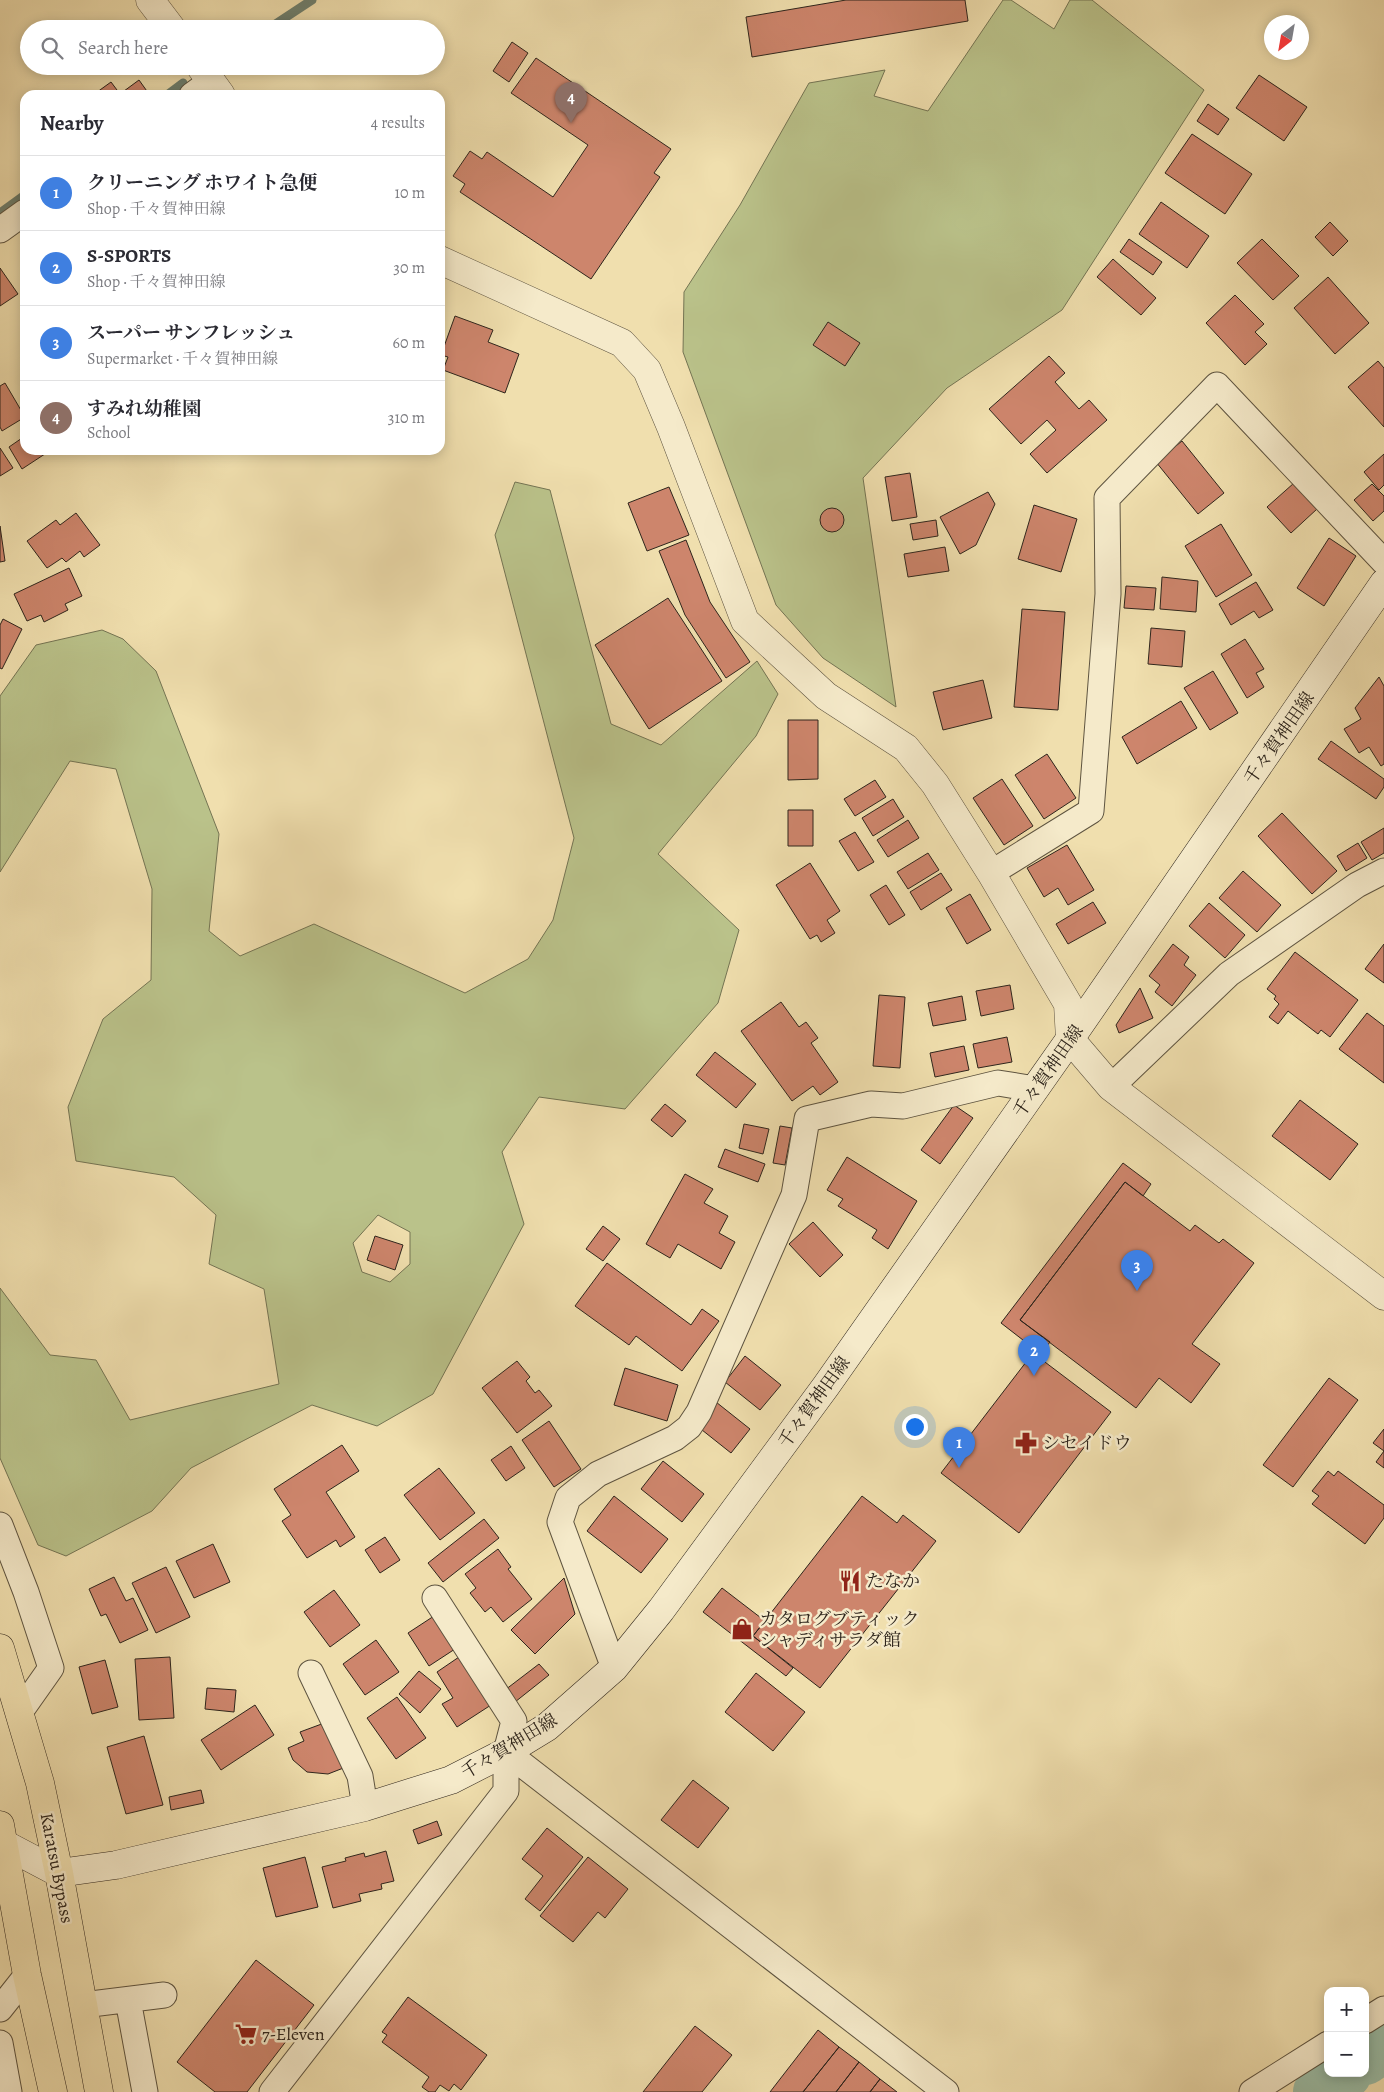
<!DOCTYPE html>
<meta charset="utf-8">
<style>
:root{--surface:#fff;--page:#f2f2f3;--text:#2b2b33;--muted:#7c7c81;--line:#e1e1e2;--accent:#ea580c}
body{margin:0;font-family:Alegreya,"Noto Serif JP",serif;background:var(--page);color:var(--text)}
.controls{position:absolute;right:15px;bottom:15px;display:grid;overflow:hidden;border-radius:10px;box-shadow:0 2px 12px #0003}
.controls button{width:45px;height:45px;display:grid;place-items:center;padding:0;border:0;border-bottom:1px solid var(--line);background:var(--surface);color:var(--text);font:25px sans-serif}
.compass{position:absolute;left:1264px;top:15px;width:45px;height:45px;border-radius:50%;background:var(--surface);box-shadow:0 2px 12px #0003;rotate:211deg}
.you{position:absolute;left:914px;top:1426px;width:18px;height:18px;margin:-12px;border:4px solid #fff;border-radius:50%;background:#1a73e8;box-shadow:0 0 0 8px #1a73e833}
.badge{display:grid;place-items:center;width:32px;height:32px;border-radius:50%;background:var(--accent);color:#fff;font-size:16px;font-weight:700}
.pin{position:absolute;translate:-50% -41px;filter:drop-shadow(0 1px 2px #0008)}
.pin::after{content:'';position:absolute;top:26px;width:18px;height:15px;background:inherit;clip-path:polygon(0 0,100% 0,50% 100%)}
.list{margin:0;padding:0;list-style:none}
h2{display:flex;justify-content:space-between;align-items:center;height:65px;margin:0;padding:0 20px;font-size:21px}
h2 small{font-size:16px;font-weight:400;color:var(--muted)}
.list li{display:grid;grid-template-columns:32px 1fr auto;gap:15px;align-items:center;box-sizing:border-box;height:75px;padding:0 20px;border-top:1px solid var(--line)}
.list b{display:block;font-size:19px;white-space:nowrap}
.list p{margin:0;font-size:16px;white-space:nowrap;color:var(--muted)}
.list em{font-size:16px;font-style:normal;color:var(--muted)}
.icon{flex:none;width:28px;height:28px;fill:none;stroke:currentColor;stroke-width:2;stroke-linecap:round;stroke-linejoin:round}
.map{position:relative;flex:none;width:1384px;height:2092px;overflow:hidden}
.search{position:absolute;background:var(--surface);box-shadow:0 2px 12px #0003;left:20px;top:20px;width:425px;height:55px;display:flex;align-items:center;gap:12px;box-sizing:border-box;padding:0 18px;border-radius:28px;color:var(--muted);font-size:19px}
.panel{position:absolute;background:var(--surface);box-shadow:0 2px 12px #0003;left:20px;top:90px;width:425px;height:365px;border-radius:15px}
.map>svg:first-child{display:block}
.green{fill:#bac28a;stroke:#747453;fill-rule:evenodd}
.lines{fill:none;stroke-linecap:round;stroke-linejoin:round}
.stream{stroke:#6f806f;stroke-width:9}
.river{stroke:#9bbda6;stroke-width:52}
.building{fill:#cd856c;stroke:#2e251c}
.minor-casing{stroke:#5e5440;stroke-width:27}
.tertiary-casing{stroke:#5e5440;stroke-width:29}
.secondary-casing{stroke:#2e251c;stroke-width:29}
.trunk-casing{stroke:#2e251c;stroke-width:29}
.minor{stroke:#f5eaca;stroke-width:25}
.tertiary{stroke:#f5eaca;stroke-width:28}
.secondary{stroke:#f5eaca;stroke-width:28}
.trunk{stroke:#f0dfae;stroke-width:28}
.labels{text-anchor:middle;stroke-width:5;stroke-linejoin:round;paint-order:stroke}
.street-label{font-size:18px;fill:#2e251c;stroke:#f5eaca}
.poi-label{font-size:18px;fill:#2e251c;stroke:#f5eaca;text-anchor:start}
</style>
<div class="map">
<svg width="1384" height="2092" viewBox="0 0 1384 2092">
<rect width="100%" height="100%" fill="#f0dfae"/>
<filter id="stains"><feTurbulence type="fractalNoise" baseFrequency=".004" numOctaves="4"/><feColorMatrix values="0 0 0 0 .2 0 0 0 0 .09 0 0 0 0 .02 0 0 0 .5 -.17"/></filter>
<radialGradient id="worn" r=".72"><stop offset=".6" stop-color="#630" stop-opacity="0"/><stop offset="1" stop-color="#630" stop-opacity=".3"/></radialGradient>
<path class="green" d="M1003,0H1011L1054,29L1070,0H1092L1204,90L1062,310L947,388L863,478L896,707L823,658L776,605L683,352L684,292L740,205L809,83L885,70L874,96L928,111Z
M515,482L550,490L611,724L661,745L757,661L778,694L756,736L658,854L739,930L718,1003L625,1109L539,1097L502,1152L524,1224L433,1394L377,1426L312,1405L191,1468L152,1511L66,1556L38,1545L0,1458V1288L50,1355L96,1360L130,1420L279,1384L264,1289L209,1264L216,1215L174,1177L76,1161L68,1107L103,1019L151,980L152,889L116,769L70,761L0,872V696L36,645L102,630L123,639L156,671L219,834L209,931L240,956L314,924L465,993L528,959L553,920L574,838L495,535ZM378,1215L410,1232V1264L390,1282L362,1272L353,1243Z"/>
<g class="lines">
<path class="stream" d="M268,29L312,0
M167,95L183,83
M0,213L25,195"/>
<path class="river" d="M1365,2059L1384,2046
M1319,2092L1346,2073"/>
</g>
<path class="building" d="M846,0H965L968,21L752,57L746,17Z
M512,42L528,53L509,82L493,71Z
M536,58L671,149L654,173L660,177L591,279L460,192L465,184L453,176L470,151L482,159L487,152L553,197L588,145L511,93Z
M1259,75L1307,107L1284,141L1236,108Z
M139,80L149,94L147,95H93L111,82L120,94Z
M1208,104L1229,119L1218,135L1197,121Z
M1192,134L1252,174L1225,214L1165,173Z
M1161,202L1209,236L1187,268L1139,234Z
M1330,222L1348,241L1333,256L1315,237Z
M1129,239L1162,262L1153,275L1120,252Z
M1262,239L1299,276L1273,300L1237,263Z
M1113,259L1156,298L1141,315L1097,277Z
M0,268L18,294L0,306Z
M1328,277L1369,323L1335,354L1294,308Z
M1235,295L1264,324L1255,332L1267,344L1245,365L1206,323Z
M455,316L493,330L488,342L519,354L505,393L443,370L448,357L441,355Z
M828,322L860,343L845,366L813,345Z
M1049,356L1065,373L1055,382L1079,409L1089,400L1107,420L1047,473L1030,454L1056,430L1047,420L1021,444L989,409Z
M1378,361L1384,368V427L1348,387Z
M5,383L25,417L2,431L0,427V386Z
M25,436V450H51L22,469L9,447Z
M1182,441L1224,493L1198,514L1156,462Z
M0,448L13,468L0,476Z
M1384,454V485L1379,490L1364,472Z
M910,473L917,517L892,521L885,477Z
M1294,483L1317,509L1291,533L1267,507Z
M1372,484L1384,496V511L1373,521L1354,500Z
M669,487L689,535L647,551L628,503Z
M988,492L995,504L976,545L960,554L940,517Z
M1034,505L1077,519L1061,572L1018,559Z
M820 520a12 12 0 1 1 24 0a12 12 0 1 1-24 0Z
M76,513L100,545L84,557L80,551L66,562L62,558L47,568L27,541L56,520L60,525Z
M936,520L938,536L913,540L910,524Z
M1221,524L1252,575L1216,597L1185,546Z
M0,526L5,561L0,562Z
M1329,538L1356,556L1324,606L1297,588Z
M686,540L710,602L750,662L726,678L685,615L659,551Z
M945,547L949,571L908,577L904,554Z
M69,568L82,596L65,604L68,610L44,622L41,615L27,621L14,594Z
M1162,577L1198,581L1196,612L1160,609Z
M1256,582L1273,610L1259,618L1254,611L1231,625L1219,604Z
M1126,586L1156,588L1154,610L1124,608Z
M668,598L722,681L649,729L595,645Z
M1022,609L1065,612L1058,710L1014,707Z
M3,619L22,629L2,669L0,668V625Z
M1151,628L1185,631L1182,667L1148,664Z
M1245,639L1264,669L1256,673L1264,687L1247,698L1221,654Z
M1213,671L1238,713L1210,730L1184,688Z
M1379,677L1384,686V764L1381,766L1369,747L1359,753L1344,729L1361,719L1355,708Z
M983,680L992,718L943,730L933,692Z
M1181,701L1197,728L1137,764L1122,737Z
M788,720H818V779L788,780Z
M1331,741L1384,779V787L1376,799L1318,759Z
M1047,754L1076,798L1044,819L1015,775Z
M1002,779L1033,826L1004,845L973,798Z
M875,780L886,797L855,816L844,799Z
M893,799L904,817L873,836L862,818Z
M788,810H813V846H788Z
M1282,813L1337,871L1312,894L1258,836Z
M908,820L919,838L888,857L877,840Z
M1384,828V853L1372,860L1361,842Z
M855,832L874,862L858,871L839,841Z
M1358,843L1367,858L1346,871L1337,856Z
M1067,845L1094,890L1068,905L1058,888L1044,897L1027,868Z
M928,853L939,870L908,889L897,872Z
M810,863L840,911L827,920L835,933L821,942L817,935L810,939L776,885Z
M1243,871L1281,905L1257,932L1219,898Z
M941,873L952,890L921,910L910,892Z
M886,885L905,915L889,925L870,895Z
M970,894L991,930L967,944L946,908Z
M1093,902L1106,923L1068,944L1056,924Z
M1209,903L1245,935L1225,958L1189,926Z
M1173,944L1189,957L1184,965L1196,975L1172,1006L1155,992L1160,985L1149,976Z
M1384,944V983L1365,969Z
M1295,952L1358,1000L1330,1037L1321,1030L1318,1034L1288,1011L1278,1024L1269,1017L1279,1004L1274,999L1276,996L1267,989Z
M1010,985L1014,1009L981,1016L976,991Z
M1140,988L1153,1018L1119,1033L1116,1025Z
M879,995L905,997L900,1068L873,1066Z
M962,996L966,1020L933,1026L928,1003Z
M781,1002L799,1027L806,1022L818,1038L811,1043L838,1082L820,1095L813,1086L792,1101L741,1031Z
M1367,1013L1384,1026V1083L1339,1049Z
M1007,1037L1012,1062L978,1068L973,1044Z
M964,1046L969,1070L935,1077L930,1053Z
M715,1052L756,1084L736,1108L696,1075Z
M1300,1100L1358,1144L1330,1180L1272,1136Z
M665,1104L686,1121L672,1137L651,1120Z
M954,1105L973,1118L940,1164L921,1150Z
M744,1124L769,1129L763,1154L739,1148Z
M780,1126L792,1128L785,1165L773,1163Z
M725,1149L765,1164L758,1182L718,1167Z
M847,1157L917,1201L888,1249L872,1238L877,1230L838,1206L843,1199L827,1190Z
M1123,1163L1151,1184L1143,1196L1125,1182L1020,1320L1050,1342L1041,1354L1001,1323Z
M685,1174L713,1189L704,1203L728,1216L719,1233L735,1242L721,1269L678,1244L670,1258L646,1244Z
M1125,1182L1190,1231L1195,1225L1219,1243L1223,1239L1254,1263L1192,1344L1220,1364L1191,1403L1159,1378L1136,1408L1020,1320Z
M813,1222L843,1255L820,1277L789,1244Z
M603,1226L620,1239L603,1261L586,1249Z
M375,1236L403,1245L395,1270L367,1260Z
M607,1263L691,1325L702,1309L719,1321L682,1371L636,1336L629,1345L575,1306Z
M1033,1353L1111,1412L1019,1533L941,1473Z
M745,1356L781,1385L760,1410L725,1382Z
M517,1361L530,1377L526,1381L535,1393L539,1390L552,1406L517,1433L482,1388Z
M625,1368L678,1385L667,1421L614,1405Z
M1329,1378L1358,1400L1293,1487L1263,1465Z
M716,1402L750,1429L731,1453L697,1426Z
M549,1421L581,1469L554,1487L522,1440Z
M1384,1429V1468L1376,1462L1384,1451L1373,1443Z
M342,1445L359,1471L326,1492L355,1537L340,1547L336,1540L307,1558L282,1521L291,1515L274,1489Z
M511,1446L525,1468L506,1481L491,1460Z
M663,1461L704,1494L682,1522L641,1489Z
M439,1468L475,1513L440,1540L404,1495Z
M1328,1471L1334,1476L1338,1471L1384,1505V1518L1365,1544L1312,1504L1319,1496L1312,1491Z
M614,1496L668,1539L641,1573L587,1531Z
M862,1496L897,1523L903,1515L936,1541L820,1688L753,1636Z
M484,1519L499,1538L443,1582L428,1563Z
M385,1537L400,1560L380,1573L365,1550Z
M213,1544L230,1582L194,1598L176,1561Z
M498,1549L511,1567L508,1569L532,1599L503,1622L491,1607L485,1612L470,1593L476,1588L465,1574Z
M166,1567L190,1617L156,1633L132,1583Z
M114,1577L126,1601L133,1598L148,1630L120,1643L106,1614L101,1616L89,1589Z
M564,1578L575,1614L535,1654L511,1630Z
M722,1588L765,1621L753,1636L793,1668L786,1676L703,1612Z
M334,1590L360,1625L330,1647L304,1612Z
M434,1616L455,1649L429,1666L408,1633Z
M376,1640L399,1672L365,1695L343,1664Z
M170,1657L174,1718L139,1720L135,1659Z
M459,1657L491,1705L457,1727L442,1704L453,1698L437,1672Z
M105,1660L118,1707L92,1714L79,1667Z
M539,1664L549,1675L515,1702L505,1690Z
M419,1671L441,1689L420,1713L399,1694Z
M756,1673L805,1712L773,1751L725,1712Z
M207,1688L236,1690L234,1712L205,1709Z
M397,1697L426,1738L396,1759L367,1718Z
M255,1705L274,1735L221,1770L201,1740Z
M327,1722L346,1767L328,1774L307,1772L293,1760L288,1748L304,1741L300,1732Z
M144,1736L163,1805L126,1814L107,1747Z
M693,1780L729,1808L698,1848L661,1820Z
M201,1790L204,1803L171,1810L169,1797Z
M437,1821L442,1835L418,1844L413,1830Z
M547,1828L583,1857L540,1911L525,1899L543,1876L522,1859Z
M386,1851L394,1881L381,1884L382,1889L359,1894L361,1901L333,1908L322,1867L346,1861L345,1858L364,1853L365,1857Z
M305,1857L318,1907L276,1917L263,1868Z
M588,1857L628,1889L605,1918L598,1912L573,1942L540,1916Z
M256,1960L314,2005L247,2092H215L177,2062Z
M408,1997L487,2055L461,2090L454,2084L449,2091L440,2085L435,2092H429L422,2087L429,2077L382,2042L387,2035L382,2032Z
M695,2026L732,2055L702,2092H643Z
M818,2030L839,2047L803,2092H770Z
M839,2047L859,2062L836,2092H803Z
M859,2062L880,2079L870,2092H836Z
M880,2079L897,2092H870Z"/>
<g class="lines">
<g class="minor-casing">
<path id="minor" d="M192,95L211,81
M0,230L25,212
M991,873L1091,811L1108,594L1107,498L1217,385L1384,562
M1111,1087L1229,974L1357,885L1384,871
M0,1525L26,1592L51,1668L20,1712
M614,1668L560,1522L568,1498L598,1474L675,1438L689,1427L699,1412L794,1195L807,1119L871,1104L903,1106L998,1083L1035,1089
M311,1673L360,1776L365,1807
M506,1752L946,2092
M128,2000L145,2092
M83,2005L164,1995
M0,2009L27,1975
M1365,2021L1384,2009
M0,2043L9,2092
M272,2092L506,1791V1752L514,1721L435,1598
M1252,2092L1328,2044"/>
</g>
<g class="tertiary-casing">
<path id="tertiary" d="M150,0L172,29
M200,66L221,95
M440,260L622,343L647,370L671,427L745,621L826,696L906,748L935,784L991,873L1068,1004L1070,1039L1111,1087L1384,1296"/>
</g>
<g class="secondary-casing">
<path id="secondary" d="M4,1844L59,1873L116,1865L365,1807L451,1780L506,1752L547,1727L614,1668L661,1610L826,1386L1070,1039L1384,583"/>
</g>
<g class="trunk-casing">
<path id="trunk" d="M0,1648L40,1783L59,1873L99,2092
M0,1825L27,1975L53,2092"/>
</g>
<use href="#minor" class="minor"/>
<use href="#tertiary" class="tertiary"/>
<use href="#secondary" class="secondary"/>
<use href="#trunk" class="trunk"/>
</g>
<defs>
<g id="pharmacy-bare" transform="scale(1.725)"><path d="M-2-6h4v4h4v4h-4v4h-4v-4h-4v-4h4Z" fill="#8f2418" stroke="#f5eaca" stroke-width="2.5" paint-order="stroke"/></g>
<g id="restaurant-bare" transform="scale(1.725)"><path d="M-5-6h1v4h1v-4h1v4h1v-4h1v5L-1.5 .5V6h-2V.5L-5-1ZM5-6V6H3V1.5H1.5Q1.5-4 5-6Z" fill="#8f2418" stroke="#f5eaca" stroke-width="2.5" paint-order="stroke"/></g>
<g id="shop-bare" transform="scale(1.725)"><path d="M-5-2.5h2.3a2.7 3.5 0 0 1 5.4 0H5L5.5 6h-11ZM-1.5-2.5h3a1.5 2.3 0 0 0-3 0Z" fill="#8f2418" stroke="#f5eaca" stroke-width="2.5" paint-order="stroke"/></g>
<g id="supermarket-bare" transform="scale(1.725)"><path d="M-6-5.5h2.5l.6 2H6L4.5 2H-2.5L-4.4-4H-6ZM-1.5 3.2a1.3 1.3 0 1 0 .1 0ZM3 3.2a1.3 1.3 0 1 0 .1 0Z" fill="#8f2418" stroke="#f5eaca" stroke-width="2.5" paint-order="stroke"/></g>
</defs>
<g fill-rule="evenodd">
<use href="#pharmacy-bare" x="1026" y="1443"/>
<use href="#restaurant-bare" x="850" y="1581"/>
<use href="#shop-bare" x="742" y="1629"/>
<use href="#supermarket-bare" x="246" y="2034"/>
</g>
<g class="labels">
<g class="street-label">
<text transform="translate(1279 738) rotate(-55)" y="6">千々賀神田線</text>
<text transform="translate(1048 1071) rotate(-55)" y="6">千々賀神田線</text>
<text transform="translate(814 1402) rotate(-54)" y="6">千々賀神田線</text>
<text transform="translate(509 1746) rotate(-31)" y="6">千々賀神田線</text>
<text transform="translate(57 1868) rotate(79)" y="6">Karatsu Bypass</text>
</g>
<g class="poi-label">
<text x="1042" y="1449">シセイドウ</text>
<text x="866" y="1587">たなか</text>
<text x="759" y="1625">カタログブティック<tspan x="759" dy="21">シャディサラダ館</tspan></text>
<text x="262" y="2040">7-Eleven</text>
</g>
</g>
<rect width="100%" height="100%" filter="url(#stains)"/>
<rect width="100%" height="100%" fill="url(#worn)"/>
</svg>
<div class="controls">
<button>+</button>
<button>−</button>
</div>
<svg class="compass" viewBox="-18 -18 36 36"><path d="M0-13l5 13h-10z" fill="#e53935"/><path d="M0 13l5-13h-10z" fill="#7c7c81"/></svg>
<div class="you"></div>
<div class="pin badge" style="left:959px;top:1468px;background:#3f7fe0">1</div>
<div class="pin badge" style="left:1034px;top:1376px;background:#3f7fe0">2</div>
<div class="pin badge" style="left:1137px;top:1291px;background:#3f7fe0">3</div>
<div class="pin badge" style="left:571px;top:123px;background:#8d6e63">4</div>
<div class="search"><svg class="icon" aria-label="search" viewBox="0 0 24 24"><circle cx="10" cy="10" r="6"/><path d="M15 15l6 6"/></svg>Search here</div>
<section class="panel">
<h2>Nearby<small>4 results</small></h2>
<ul class="list">
<li><span class="badge" style="background:#3f7fe0">1</span><div><b>クリーニング ホワイト急便</b><p>Shop · 千々賀神田線</p></div><em>10 m</em></li>
<li><span class="badge" style="background:#3f7fe0">2</span><div><b>S-SPORTS</b><p>Shop · 千々賀神田線</p></div><em>30 m</em></li>
<li><span class="badge" style="background:#3f7fe0">3</span><div><b>スーパー サンフレッシュ</b><p>Supermarket · 千々賀神田線</p></div><em>60 m</em></li>
<li><span class="badge" style="background:#8d6e63">4</span><div><b>すみれ幼稚園</b><p>School</p></div><em>310 m</em></li>
</ul>
</section>
</div>
